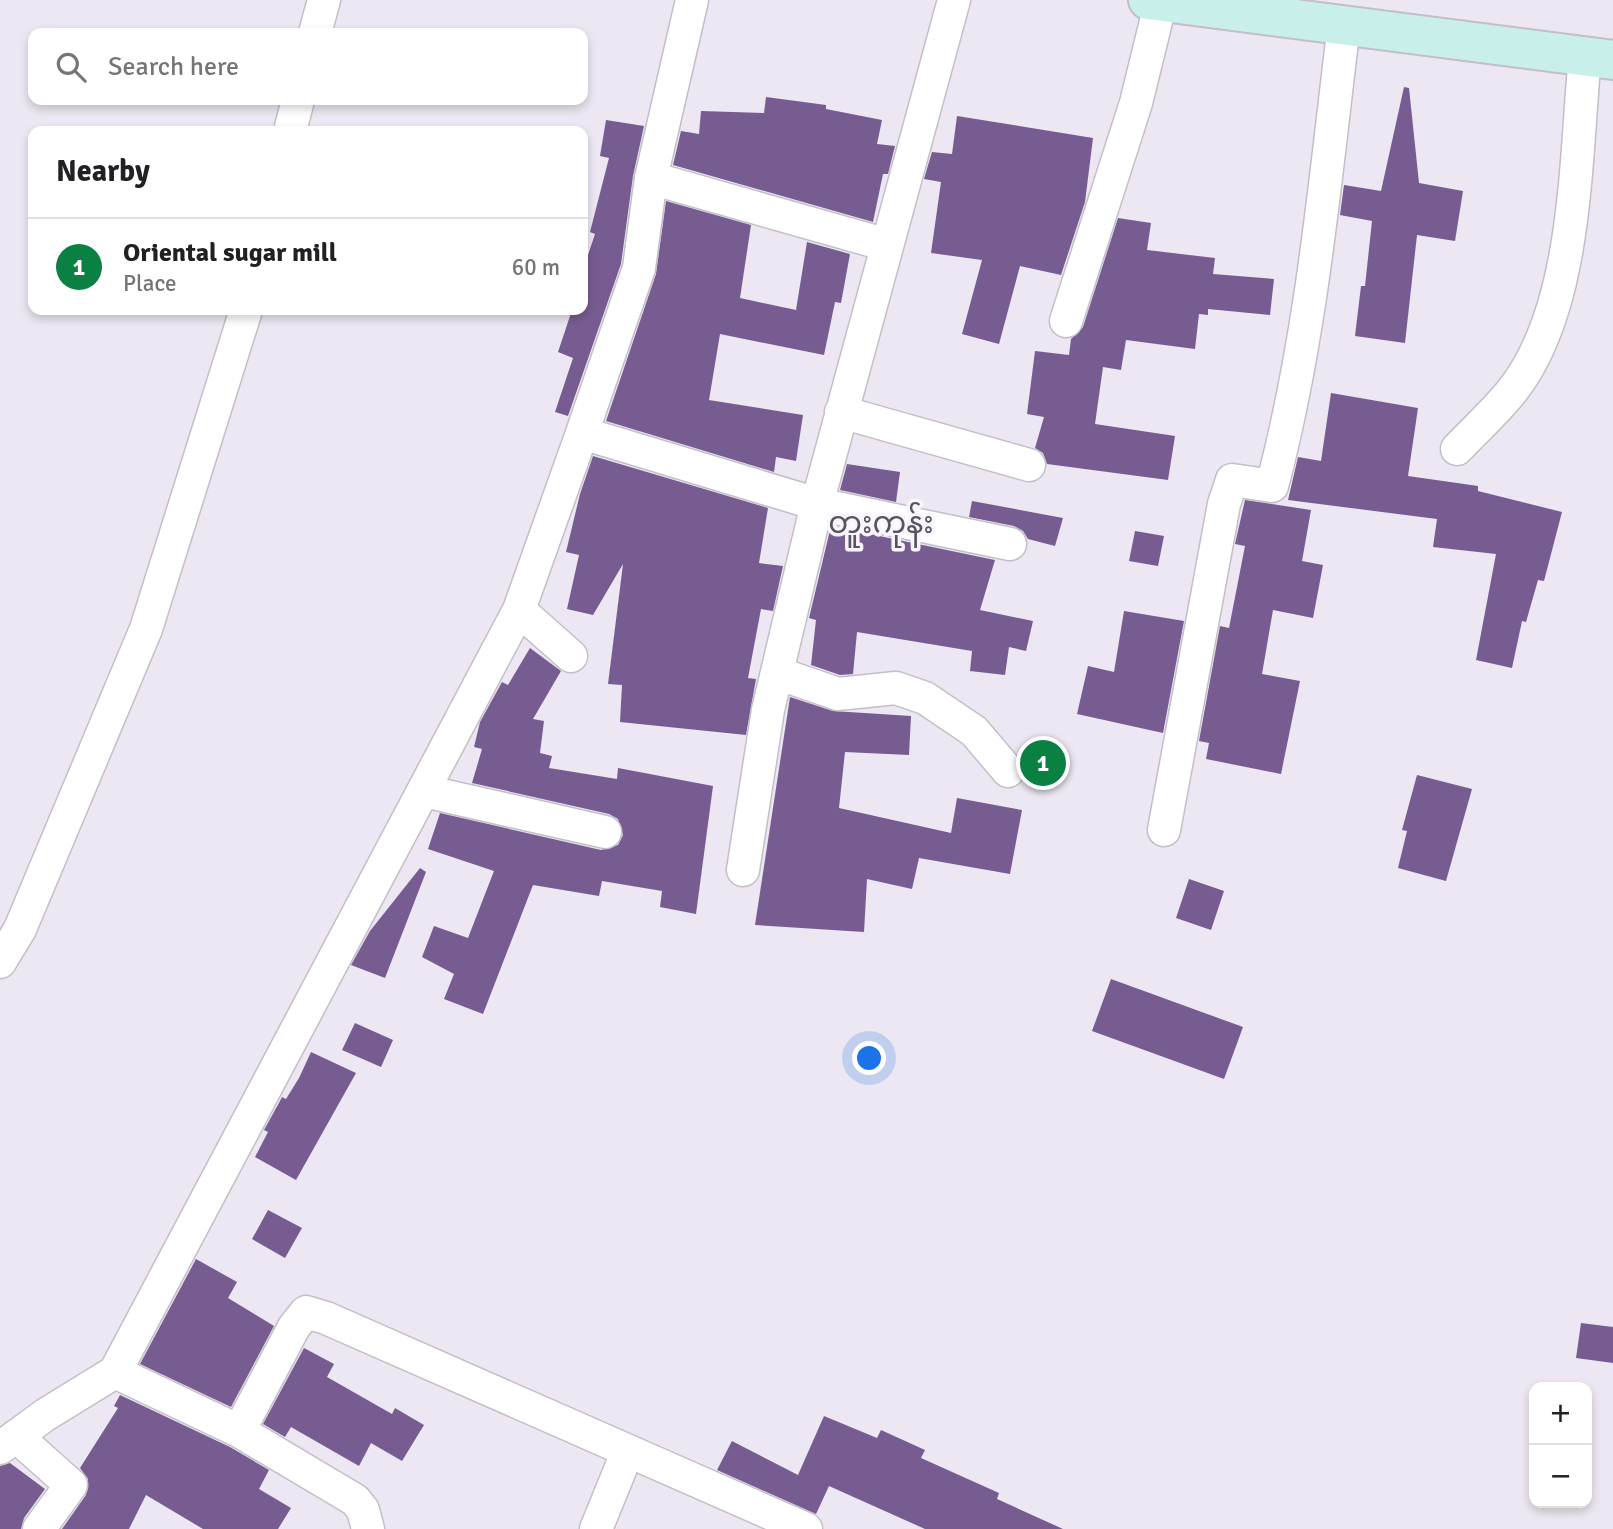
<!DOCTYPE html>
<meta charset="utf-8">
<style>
:root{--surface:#fff;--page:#f6f6f6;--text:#202124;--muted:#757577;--line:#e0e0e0;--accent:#0b8043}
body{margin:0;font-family:Signika,"Noto Sans Myanmar",sans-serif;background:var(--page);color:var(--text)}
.controls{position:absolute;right:21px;bottom:21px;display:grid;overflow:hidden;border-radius:14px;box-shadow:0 4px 10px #0003}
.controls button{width:63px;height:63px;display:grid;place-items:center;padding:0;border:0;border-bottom:2px solid var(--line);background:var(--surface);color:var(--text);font:35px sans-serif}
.you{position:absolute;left:870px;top:1059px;width:24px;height:24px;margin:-18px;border:5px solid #fff;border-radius:50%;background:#1a73e8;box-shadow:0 0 0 10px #1a73e833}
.badge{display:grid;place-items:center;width:46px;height:46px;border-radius:50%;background:var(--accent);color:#fff;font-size:23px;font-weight:700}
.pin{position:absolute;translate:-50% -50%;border:4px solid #fff;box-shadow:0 2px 7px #0006}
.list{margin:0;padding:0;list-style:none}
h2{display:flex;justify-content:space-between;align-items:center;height:91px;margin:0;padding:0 28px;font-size:30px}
h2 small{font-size:23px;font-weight:400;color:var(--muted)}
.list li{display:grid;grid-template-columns:46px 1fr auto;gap:21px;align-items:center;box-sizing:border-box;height:98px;padding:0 28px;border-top:2px solid var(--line)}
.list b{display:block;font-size:26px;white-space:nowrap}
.list p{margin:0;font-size:23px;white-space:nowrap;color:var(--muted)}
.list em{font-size:23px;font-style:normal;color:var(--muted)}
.icon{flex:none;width:38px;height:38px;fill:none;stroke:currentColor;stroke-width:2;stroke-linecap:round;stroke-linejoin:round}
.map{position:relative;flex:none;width:1613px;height:1529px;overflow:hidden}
.search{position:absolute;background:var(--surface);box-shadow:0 4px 10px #0003;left:28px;top:28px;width:560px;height:77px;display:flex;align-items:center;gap:18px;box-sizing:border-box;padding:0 24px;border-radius:14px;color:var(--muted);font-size:26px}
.panel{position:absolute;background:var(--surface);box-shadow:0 4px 10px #0003;left:28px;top:126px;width:560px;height:189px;border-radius:14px}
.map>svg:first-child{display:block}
.building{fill:#775c92}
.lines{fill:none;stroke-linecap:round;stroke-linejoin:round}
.street-casing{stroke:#c3bec8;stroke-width:35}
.secondary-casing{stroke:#c3bec8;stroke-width:42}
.street{stroke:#fff;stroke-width:32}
.secondary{stroke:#c8efe9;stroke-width:38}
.labels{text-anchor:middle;stroke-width:7;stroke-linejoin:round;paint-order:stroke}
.quarter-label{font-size:30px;fill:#57545c;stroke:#f9f5ff}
</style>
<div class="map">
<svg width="1613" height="1529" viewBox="0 0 1613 1529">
<rect width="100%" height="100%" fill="#ece7f2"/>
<path class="building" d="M1404,87L1409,88L1419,183L1463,191L1455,241L1417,235L1405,343L1355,336L1361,286H1365L1372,221L1340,215L1344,185L1381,191Z
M766,97L826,105V109L882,120L877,144L895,146L888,174H883L873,222L673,165L681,131L699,134L701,111L764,113Z
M957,116L1093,138L1085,202L1061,275L1020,266L999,344L962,334L982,260L931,253L941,182L924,179L932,152L952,154Z
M606,120L644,126L633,176L621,264L568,416L555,412L573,358L558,352L572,310H583V270L595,234L590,232L609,158L600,156Z
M666,201L751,225L740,298L796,310L807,242L850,254L841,303L835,302L824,355L720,334L709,400L803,415L796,461L776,457L774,472L606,421L656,274Z
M1118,218L1151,223L1147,250L1215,258L1213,274L1274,279L1270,315L1208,309V315L1199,314L1195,349L1126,340L1121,370L1103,367L1095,424L1175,436L1168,480L1047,464L1043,453L1035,448L1044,417L1027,414L1035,351L1069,355L1071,339L1083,327Z
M1331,393L1418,408L1408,476L1478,486V491L1562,512L1544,581L1538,580L1526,622L1522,621L1512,668L1476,660L1496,554L1433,547L1437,519L1288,500L1298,457L1321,461Z
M593,456L768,508L759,563L783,566L773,611L761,609L748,678L756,679L746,735L620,722L622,685L608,684L623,564L593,615L567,609L579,555L566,552L580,494Z
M847,464L900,472L896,502L840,490Z
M1245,500L1311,510L1302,561L1323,565L1313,618L1273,610L1262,674L1300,681L1281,774L1206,759L1209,743L1199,741L1220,626L1229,628L1245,546L1235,544Z
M972,501L1063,518L1055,546L1028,539L1023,531L1014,526L969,517Z
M831,526L995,560L980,610L1033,621L1026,651L1009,647L1005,675L970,671L972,651L857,632L853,674L840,675L811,665L816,620L809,618Z
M1135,531L1164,536L1158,566L1129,561Z
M1124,611L1184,621L1163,733L1077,714L1088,666L1114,672Z
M530,648L561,671L533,719L544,721L540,753L552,756L549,768L617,779L618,768L713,786L696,914L660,907L662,891L602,881L599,896L533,885L483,1014L444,999L454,974L422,957L434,926L468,938L494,871L428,849L440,813L601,850L618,845L623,835L618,819L609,814L472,783L482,749L474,747L480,722L502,682L508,685Z
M790,697L833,711L911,716L909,755L845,752L839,808L951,833L957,798L1022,810L1010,874L919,858L912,889L867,879L864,932L755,925Z
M1417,775L1472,789L1446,881L1398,868L1407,831L1402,830Z
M420,868L426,872L385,978L351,965L370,931Z
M1189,879L1224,891L1211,930L1176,918Z
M1111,979L1243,1027L1224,1079L1092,1031Z
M355,1023L393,1040L381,1067L342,1050Z
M311,1052L356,1073L296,1180L255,1157L268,1132L264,1130L280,1101L282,1097L286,1099L299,1078Z
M268,1210L302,1228L285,1258L252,1239Z
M196,1259L237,1282L228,1298L274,1326L231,1407L140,1364Z
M1581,1323L1613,1327V1363L1576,1358Z
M304,1348L334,1364L327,1377L392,1414L395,1408L424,1425L402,1461L371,1443L359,1466L291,1427L285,1437L263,1424Z
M120,1395L230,1447L269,1470L259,1489L291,1508L278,1529H203L146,1495L129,1529H62L86,1495L88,1479L80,1468L118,1408L114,1406Z
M824,1416L877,1438L881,1430L925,1450L921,1458L999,1493L997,1499L1063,1529H925L829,1486L816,1514L717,1470L732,1441L798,1475Z
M10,1463L45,1489L24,1518L21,1529H0V1466Z"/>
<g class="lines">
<g class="street-casing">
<path id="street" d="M315,33L324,0
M290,131L298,100
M651,178L692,0
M1066,321L1136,103L1161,1
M841,412L1029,465
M582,433L639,268L651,178L887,245
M1457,449C1475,430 1496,411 1512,391C1578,308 1575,159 1585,56
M519,610L571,656
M777,673L838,694L896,688L925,698L974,731L1008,771
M424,791L605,832
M1164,830L1224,504L1232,480L1272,486C1312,335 1325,179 1344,25
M743,870L768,710L817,504L954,0
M0,962L20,929L146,629L246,310
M115,1372L239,1431L294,1327L306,1312L326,1318L806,1529
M239,1431L355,1500L363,1510L368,1529
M16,1436L71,1485L39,1529
M0,1448L45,1415L115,1372L519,610L582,433L817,504L1010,544
M596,1529L627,1453"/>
</g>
<g class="secondary-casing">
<path id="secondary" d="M1148,0L1613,60"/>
</g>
<use href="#street" class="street"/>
<use href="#secondary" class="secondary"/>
</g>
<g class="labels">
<g class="quarter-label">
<text x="881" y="533">တူးကုန်း</text>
</g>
</g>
</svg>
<div class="controls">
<button>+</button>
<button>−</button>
</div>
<div class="you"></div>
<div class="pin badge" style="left:1043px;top:763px">1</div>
<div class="search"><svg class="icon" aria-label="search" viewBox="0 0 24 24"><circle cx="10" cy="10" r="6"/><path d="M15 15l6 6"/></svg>Search here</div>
<section class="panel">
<h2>Nearby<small></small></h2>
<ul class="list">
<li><span class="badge">1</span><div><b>Oriental sugar mill</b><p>Place</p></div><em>60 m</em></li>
</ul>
</section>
</div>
